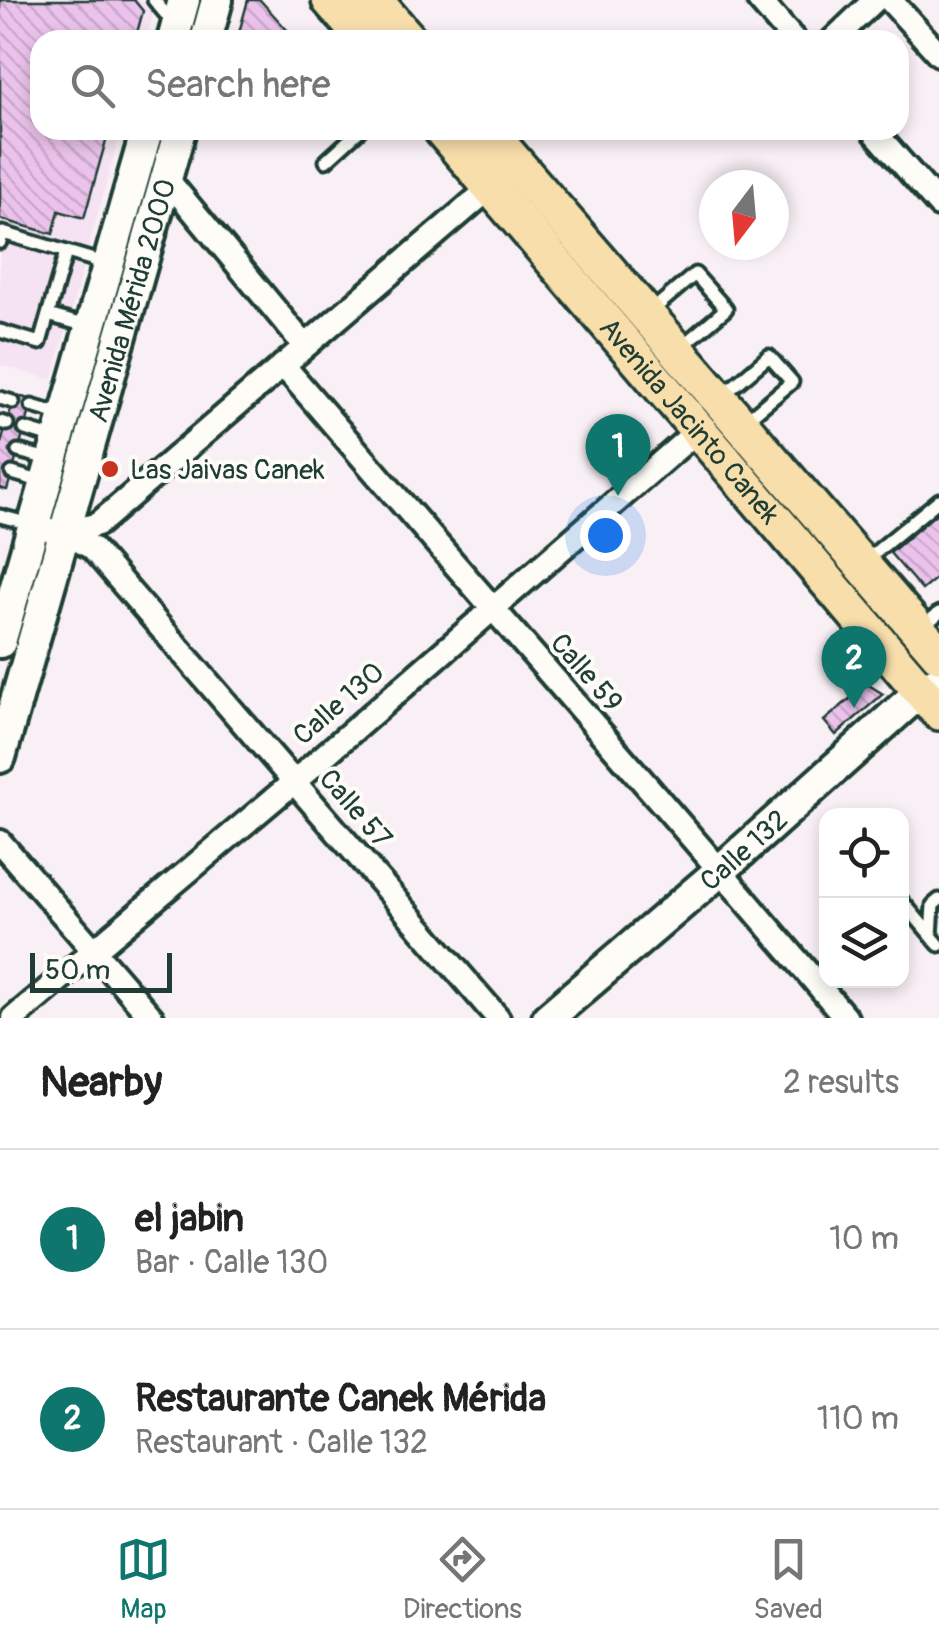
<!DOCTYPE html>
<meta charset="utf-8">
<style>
:root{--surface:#fff;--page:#f6f6f6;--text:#222;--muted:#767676;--line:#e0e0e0;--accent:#0f766e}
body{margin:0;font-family:Pangolin,sans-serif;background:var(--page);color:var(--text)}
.controls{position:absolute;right:30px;bottom:30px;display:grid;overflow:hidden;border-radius:20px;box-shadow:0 5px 15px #0003}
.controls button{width:90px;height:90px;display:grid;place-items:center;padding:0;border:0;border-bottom:2px solid var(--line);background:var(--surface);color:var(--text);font:50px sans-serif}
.compass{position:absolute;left:699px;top:170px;width:90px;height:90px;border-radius:50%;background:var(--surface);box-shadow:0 5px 15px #0003;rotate:196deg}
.scale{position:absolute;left:30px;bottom:25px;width:142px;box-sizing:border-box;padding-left:10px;border:5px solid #1f3d34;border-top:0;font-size:28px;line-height:35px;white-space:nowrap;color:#1f3d34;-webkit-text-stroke:8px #fdfcf7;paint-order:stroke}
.you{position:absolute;left:605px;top:535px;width:35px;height:35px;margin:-25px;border:8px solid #fff;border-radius:50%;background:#1a73e8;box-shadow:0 0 0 15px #1a73e833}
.badge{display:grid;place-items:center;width:65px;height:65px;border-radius:50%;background:var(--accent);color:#fff;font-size:32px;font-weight:700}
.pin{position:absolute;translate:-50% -82px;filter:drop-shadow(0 2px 5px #0008)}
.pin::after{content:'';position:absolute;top:52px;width:35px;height:30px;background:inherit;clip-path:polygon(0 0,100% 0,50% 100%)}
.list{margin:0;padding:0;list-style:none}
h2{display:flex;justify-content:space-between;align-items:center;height:130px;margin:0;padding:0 40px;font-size:42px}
h2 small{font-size:32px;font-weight:400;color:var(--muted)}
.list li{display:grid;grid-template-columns:65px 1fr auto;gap:30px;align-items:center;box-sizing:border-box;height:180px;padding:0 40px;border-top:2px solid var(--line)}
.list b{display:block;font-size:38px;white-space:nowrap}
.list p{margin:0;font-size:32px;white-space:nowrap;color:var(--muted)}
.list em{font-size:32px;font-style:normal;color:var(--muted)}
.icon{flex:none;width:55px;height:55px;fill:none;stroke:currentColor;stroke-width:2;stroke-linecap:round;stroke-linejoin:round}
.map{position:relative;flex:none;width:939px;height:1018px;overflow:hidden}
.search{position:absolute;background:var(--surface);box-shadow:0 5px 15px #0003;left:30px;right:30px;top:30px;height:110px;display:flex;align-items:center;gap:25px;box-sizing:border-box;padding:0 35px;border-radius:30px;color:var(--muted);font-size:38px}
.sheet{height:490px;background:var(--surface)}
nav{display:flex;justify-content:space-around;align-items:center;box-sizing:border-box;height:140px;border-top:2px solid var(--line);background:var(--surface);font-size:28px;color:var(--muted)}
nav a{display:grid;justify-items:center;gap:5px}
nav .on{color:var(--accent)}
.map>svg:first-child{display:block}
.built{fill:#f5e2f2}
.building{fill:url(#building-back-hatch);stroke:#1f3d34;stroke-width:2.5}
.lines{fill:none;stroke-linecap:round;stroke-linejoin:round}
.lane-casing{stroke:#1f3d34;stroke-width:19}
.street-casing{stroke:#1f3d34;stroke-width:30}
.secondary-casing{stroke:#1f3d34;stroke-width:38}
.primary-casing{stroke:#1f3d34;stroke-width:42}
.lane{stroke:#fdfcf7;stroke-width:11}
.street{stroke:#fdfcf7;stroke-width:22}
.secondary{stroke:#fdfcf7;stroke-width:30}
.primary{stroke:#f8deab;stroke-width:35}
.poi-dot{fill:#c8321e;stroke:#fdfcf7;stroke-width:4}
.labels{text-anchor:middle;stroke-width:8;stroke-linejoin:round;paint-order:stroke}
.street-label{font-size:28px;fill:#1f3d34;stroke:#fdfcf7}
.poi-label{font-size:28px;fill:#1f3d34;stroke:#fdfcf7;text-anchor:start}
</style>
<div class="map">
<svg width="939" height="1018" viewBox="0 0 939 1018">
<defs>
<pattern id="building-back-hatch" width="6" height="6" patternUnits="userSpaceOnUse" patternTransform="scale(2.5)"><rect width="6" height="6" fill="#ebc2eb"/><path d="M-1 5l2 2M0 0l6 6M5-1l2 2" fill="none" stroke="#c9a8ca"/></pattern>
</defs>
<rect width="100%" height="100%" fill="#f9f0f5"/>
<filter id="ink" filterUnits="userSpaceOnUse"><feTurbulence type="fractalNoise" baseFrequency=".01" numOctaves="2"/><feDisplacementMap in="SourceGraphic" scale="20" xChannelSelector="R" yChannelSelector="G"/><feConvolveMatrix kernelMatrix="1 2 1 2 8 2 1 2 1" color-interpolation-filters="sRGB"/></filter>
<g filter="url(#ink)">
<path class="built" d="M0,0H157L146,40H40V130H121L52,380L0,365Z"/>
<path class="building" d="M0,0H134L143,11L135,40H40V130H109L84,218L59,211L53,234L0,219Z
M248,0H260L289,32L287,40H237Z
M15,395L33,400L7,490L0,488V447Z
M939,511V576L922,590L890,553Z
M867,684L883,694L836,735L824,721Z"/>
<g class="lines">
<g class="lane-casing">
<path id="lane" d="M154,0L174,24
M326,161L360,130
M0,242L3,233L104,263
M649,313L695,274L726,309L680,348
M48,315L87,326
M0,331L40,343L66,252
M0,398L13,402
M720,398L769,356L792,382L744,422
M32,406L65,416
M0,422L7,424
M25,429L58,439
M18,451L52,460
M12,473L46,483
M0,516L30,524
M865,561L939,500
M922,627L939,613
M902,901L939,945
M931,936L933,905L939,900"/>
</g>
<g class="street-casing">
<path id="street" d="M759,0L794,40
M890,0L939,54
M833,40L875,0
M873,130L939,205
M166,178L305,346
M283,365C470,584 661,799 846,1018
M51,530L65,533L92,548L498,1018
M65,533L98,524L491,187
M0,842L152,1018
M14,1018L294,782L698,430"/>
</g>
<g class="secondary-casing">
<g id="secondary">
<path d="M173,40L184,0"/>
<path d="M206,40L217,0"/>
<path d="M0,642L147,130"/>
<path id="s1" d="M0,757L180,130"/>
<path id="s2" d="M548,1018L721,870L921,691L939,681"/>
</g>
</g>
<g class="primary-casing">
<g id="primary">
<path d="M330,0L365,40"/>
<path d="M374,0L409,40"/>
<path id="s3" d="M442,130L939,712"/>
<path d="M487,130L939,654"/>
</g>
</g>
<use href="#lane" class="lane"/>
<use href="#street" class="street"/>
<use href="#secondary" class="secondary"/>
<use href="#primary" class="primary"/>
</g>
</g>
<circle class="poi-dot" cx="110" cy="469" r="10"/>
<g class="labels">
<g class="street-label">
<text dy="10" stroke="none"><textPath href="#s1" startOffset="475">Avenida Mérida 2000</textPath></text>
<text dy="10" stroke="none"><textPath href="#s3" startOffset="382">Avenida Jacinto Canek</textPath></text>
<text transform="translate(587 672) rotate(49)" y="10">Calle 59</text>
<text transform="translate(338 703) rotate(-41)" y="10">Calle 130</text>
<text transform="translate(356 808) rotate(49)" y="10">Calle 57</text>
<text dy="10" stroke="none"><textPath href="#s2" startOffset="258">Calle 132</textPath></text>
</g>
<g class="poi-label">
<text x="130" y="479">Las Jaivas Canek</text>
</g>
</g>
</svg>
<div class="controls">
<button><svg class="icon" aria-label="locate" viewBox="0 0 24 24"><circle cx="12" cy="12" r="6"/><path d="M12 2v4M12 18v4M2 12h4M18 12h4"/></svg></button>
<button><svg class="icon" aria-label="layers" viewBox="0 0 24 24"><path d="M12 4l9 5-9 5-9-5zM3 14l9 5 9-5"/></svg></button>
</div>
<svg class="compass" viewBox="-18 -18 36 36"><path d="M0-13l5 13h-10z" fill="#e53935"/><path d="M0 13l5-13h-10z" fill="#767676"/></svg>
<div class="scale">50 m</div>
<div class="you"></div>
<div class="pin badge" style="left:618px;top:496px">1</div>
<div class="pin badge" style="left:854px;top:708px">2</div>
<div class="search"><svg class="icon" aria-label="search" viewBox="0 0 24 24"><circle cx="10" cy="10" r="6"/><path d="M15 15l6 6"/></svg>Search here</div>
</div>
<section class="sheet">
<h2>Nearby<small>2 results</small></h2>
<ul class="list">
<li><span class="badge">1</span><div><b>el jabin</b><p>Bar · Calle 130</p></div><em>10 m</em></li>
<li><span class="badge">2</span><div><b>Restaurante Canek Mérida</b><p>Restaurant · Calle 132</p></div><em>110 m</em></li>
</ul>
</section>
<nav>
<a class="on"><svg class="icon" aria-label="map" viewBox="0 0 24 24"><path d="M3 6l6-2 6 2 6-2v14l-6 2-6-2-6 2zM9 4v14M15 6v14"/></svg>Map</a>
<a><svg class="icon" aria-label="directions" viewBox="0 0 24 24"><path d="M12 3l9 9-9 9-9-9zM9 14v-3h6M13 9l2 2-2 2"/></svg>Directions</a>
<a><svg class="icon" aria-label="saved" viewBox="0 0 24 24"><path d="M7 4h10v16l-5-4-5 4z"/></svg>Saved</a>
</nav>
